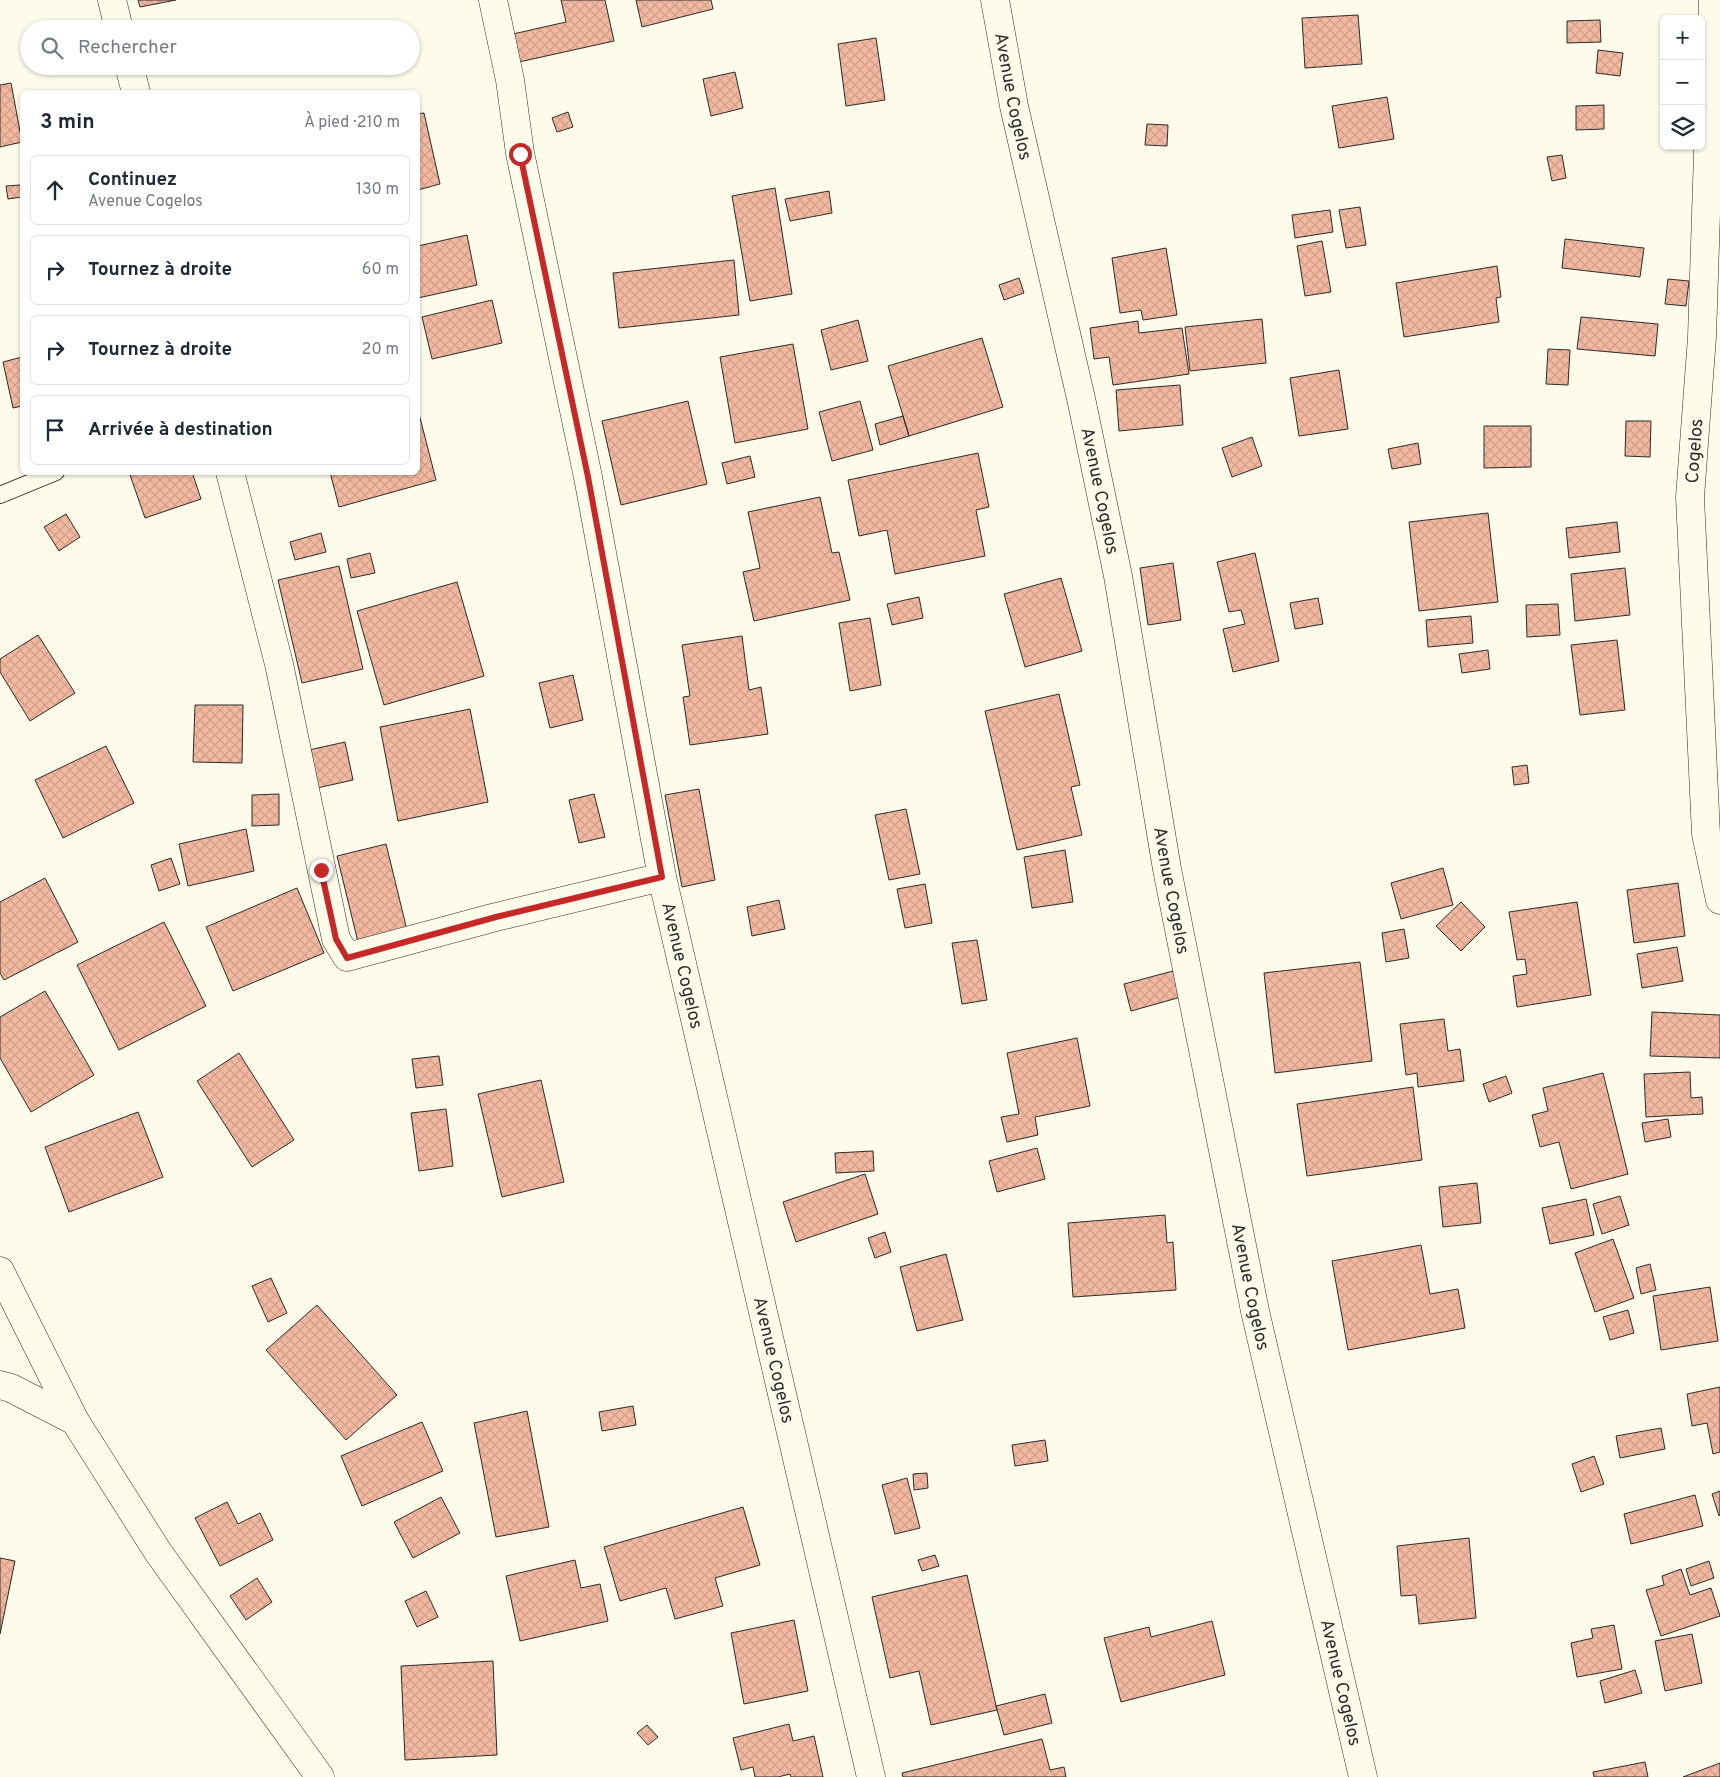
<!DOCTYPE html>
<html lang="fr">
<meta charset="utf-8">
<style>
:root{--surface:#fff;--page:#f2f2f3;--text:#1f2937;--muted:#747a83;--line:#e0e1e3}
body{margin:0;font-family:Overpass,sans-serif;background:var(--page);color:var(--text)}
.controls{position:absolute;right:15px;top:15px;display:grid;overflow:hidden;border-radius:8px;box-shadow:0 1px 4px #0004}
.controls button{width:45px;height:45px;display:grid;place-items:center;padding:0;border:0;border-bottom:1px solid var(--line);background:var(--surface);color:var(--text);font:25px sans-serif}
.stop{position:absolute;width:15px;height:15px;margin:-11px;border:4px solid #c62828;border-radius:50%;background:#fff}
.stop.end{background:#c62828;border-color:#fff;box-shadow:0 1px 5px #0008}
.list{margin:0;padding:0;list-style:none}
h2{display:flex;justify-content:space-between;align-items:center;height:65px;margin:0;padding:0 20px;font-size:21px}
h2 small{font-size:16px;font-weight:400;color:var(--muted)}
.list li{display:grid;grid-template-columns:32px 1fr auto;gap:15px;align-items:center;box-sizing:border-box;height:70px;margin:0 10px 10px;padding:0 10px;border:1px solid var(--line);border-radius:8px}
.list b{display:block;font-size:19px;white-space:nowrap}
.list p{margin:0;font-size:16px;white-space:nowrap;color:var(--muted)}
.list em{font-size:16px;font-style:normal;color:var(--muted)}
.icon{flex:none;width:28px;height:28px;fill:none;stroke:currentColor;stroke-width:2;stroke-linecap:round;stroke-linejoin:round}
.map{position:relative;flex:none;width:1720px;height:1777px;overflow:hidden}
.search{position:absolute;background:var(--surface);box-shadow:0 1px 4px #0004;left:20px;top:20px;width:400px;height:55px;display:flex;align-items:center;gap:12px;box-sizing:border-box;padding:0 18px;border-radius:28px;color:var(--muted);font-size:19px}
.panel{position:absolute;background:var(--surface);box-shadow:0 1px 4px #0004;left:20px;top:90px;width:400px;height:385px;border-radius:8px}
.map>svg:first-child{display:block}
.building{fill:url(#building-cross-hatch);stroke:#2b2b2b}
.lines{fill:none;stroke-linecap:round;stroke-linejoin:round}
.service-casing{stroke:#2b2b2b;stroke-width:18}
.minor-casing{stroke:#2b2b2b;stroke-width:29}
.service{stroke:#fdfbea;stroke-width:16}
.minor{stroke:#fdfbea;stroke-width:28}
.route{stroke:#c62828;stroke-width:6}
.labels{text-anchor:middle;stroke-width:4;stroke-linejoin:round;paint-order:stroke}
.street-label{font-size:18px;fill:#2b2b2b;stroke:#fdfbea}
</style>
<div class="map">
<svg width="1720" height="1777" viewBox="0 0 1720 1777">
<defs>
<pattern id="building-cross-hatch" width="8" height="8" patternUnits="userSpaceOnUse" patternTransform="scale(1.25)"><rect width="8" height="8" fill="#f2b8a0"/><path d="M0 0l8 8M0 8l8-8" fill="none" stroke="#d09e8a"/></pattern>
</defs>
<rect width="100%" height="100%" fill="#fdfbea"/>
<path class="building" d="M138,0H176L140,7Z
M561,0H605L614,41L519,62L513,34L566,22Z
M636,0H711L713,9L642,27Z
M1358,15L1362,64L1305,68L1302,18Z
M1600,20L1601,42L1567,43V21Z
M876,38L885,100L846,106L838,44Z
M1598,50L1623,53L1620,76L1596,73Z
M735,72L743,108L711,116L703,79Z
M11,83L22,142L0,147V85Z
M1387,97L1394,139L1339,148L1332,106Z
M1604,105V129L1576,130V106Z
M568,112L573,127L557,132L552,118Z
M424,113L440,184L418,190V114Z
M1147,124L1168,125L1167,146L1145,145Z
M1562,155L1566,178L1552,181L1547,157Z
M20,185L22,197L8,199L6,186Z
M775,188L792,294L750,301L732,196Z
M829,191L832,213L790,221L785,199Z
M1360,207L1366,245L1346,248L1339,210Z
M1330,210L1333,232L1295,238L1292,215Z
M467,235L477,285L418,298V246Z
M1565,239L1644,248L1640,277L1562,268Z
M1322,241L1331,292L1305,296L1297,246Z
M1166,248L1177,315L1143,320L1141,310L1120,313L1112,258Z
M734,260L739,315L619,328L613,273Z
M1497,266L1501,297L1496,298L1499,322L1404,337L1396,283Z
M1019,278L1024,293L1004,300L999,285Z
M1668,279L1689,281L1686,306L1665,304Z
M492,300L502,343L432,359L422,317Z
M1581,317L1658,324L1655,356L1577,349Z
M1262,319L1266,363L1190,371L1185,327Z
M858,320L868,361L831,370L821,330Z
M1138,321L1139,333L1182,328L1189,374L1113,385L1109,357L1094,359L1090,328Z
M982,338L1003,407L909,436L888,366Z
M793,344L808,429L735,443L720,357Z
M1548,349L1570,350L1568,385L1546,384Z
M22,357V406L13,408L3,362Z
M1339,370L1348,429L1299,436L1290,378Z
M1180,385L1183,425L1119,431L1116,390Z
M688,401L707,484L621,505L602,421Z
M860,401L873,450L832,461L819,412Z
M418,410L436,480L339,507L330,472H418Z
M903,416L909,436L880,445L875,424Z
M1626,421H1651L1650,457L1625,456Z
M1484,426H1531V467L1484,468Z
M1252,437L1262,466L1232,477L1222,448Z
M1418,443L1421,464L1392,469L1388,449Z
M978,453L989,507L976,510L985,556L895,574L887,530L859,536L848,480Z
M750,456L755,477L727,484L722,463Z
M129,472H192L201,499L145,518Z
M820,497L832,553L839,552L850,600L754,621L743,572L760,568L748,512Z
M1488,513L1498,602L1419,611L1409,522Z
M66,514L80,537L59,551L44,527Z
M1617,522L1620,552L1569,558L1566,528Z
M321,533L326,552L295,560L290,542Z
M370,553L375,573L351,578L347,559Z
M1255,553L1279,661L1233,672L1223,629L1245,624L1241,610L1229,612L1217,562Z
M1173,563L1181,620L1148,625L1140,568Z
M339,566L363,669L302,683L278,580Z
M1625,568L1630,615L1575,621L1571,574Z
M1061,578L1082,651L1025,667L1004,594Z
M457,582L484,676L384,705L357,611Z
M919,597L923,618L892,625L887,604Z
M1318,598L1323,624L1295,629L1290,603Z
M1558,604L1560,635L1527,637L1526,605Z
M1471,616L1473,643L1428,647L1426,620Z
M870,618L881,685L850,691L839,623Z
M38,635L75,693L30,721L0,672V659Z
M742,636L749,690L761,687L768,734L690,745L683,697L690,696L682,645Z
M1617,640L1625,710L1580,715L1571,645Z
M1488,650L1490,669L1462,673L1459,654Z
M573,675L583,720L550,728L539,683Z
M1059,694L1080,785L1071,787L1082,835L1017,850L985,711Z
M195,705H243L242,763L193,762Z
M470,709L488,802L398,821L380,727Z
M345,742L353,780L317,788L309,750Z
M106,746L134,803L63,838L35,780Z
M1527,765L1529,783L1514,785L1512,767Z
M699,789L715,880L682,887L665,795Z
M279,794V825L252,826V795Z
M594,794L605,837L579,843L569,800Z
M906,809L920,874L889,880L875,815Z
M246,829L254,871L188,886L179,844Z
M386,844L407,930L358,942L337,856Z
M1065,850L1073,902L1032,908L1024,857Z
M171,858L180,884L159,891L151,865Z
M1443,868L1453,905L1401,919L1391,883Z
M45,878L78,942L4,980L0,973V902Z
M1678,883L1685,936L1634,943L1627,890Z
M925,884L932,923L905,928L897,889Z
M297,888L324,953L233,991L206,927Z
M779,900L785,929L752,936L747,907Z
M1461,902L1485,927L1461,951L1436,926Z
M1577,902L1591,995L1517,1007L1513,976L1527,974L1525,959L1517,960L1509,912Z
M164,922L206,1006L119,1050L77,965Z
M1404,929L1409,958L1386,962L1382,933Z
M977,940L987,1000L962,1004L952,943Z
M1677,947L1683,981L1642,988L1637,954Z
M1360,962L1372,1061L1275,1073L1264,973Z
M1173,971L1181,997L1131,1011L1124,984Z
M45,991L94,1075L31,1112L0,1058V1017Z
M1652,1012L1720,1015V1058L1650,1056Z
M1444,1019L1448,1051L1460,1049L1464,1081L1418,1087L1417,1073L1406,1075L1400,1024Z
M1077,1038L1090,1106L1035,1117L1038,1135L1007,1142L1001,1117L1019,1114L1007,1053Z
M239,1053L294,1140L252,1167L197,1081Z
M439,1056L443,1085L416,1088L412,1059Z
M1690,1072L1691,1098L1702,1097L1703,1114L1646,1117L1644,1074Z
M1603,1073L1628,1174L1571,1189L1559,1142L1540,1147L1532,1115L1548,1111L1543,1088Z
M1506,1076L1512,1093L1489,1102L1483,1084Z
M541,1080L564,1182L502,1197L478,1094Z
M1413,1087L1422,1160L1307,1176L1297,1104Z
M446,1109L453,1166L419,1171L411,1113Z
M138,1112L163,1177L69,1212L45,1147Z
M1668,1119L1671,1137L1645,1142L1642,1123Z
M1037,1148L1045,1179L997,1192L989,1161Z
M873,1151L874,1171L836,1173L835,1153Z
M865,1174L878,1214L796,1242L783,1202Z
M1477,1183L1481,1223L1443,1227L1439,1187Z
M1620,1196L1629,1225L1602,1234L1593,1204Z
M1586,1199L1594,1235L1550,1244L1542,1208Z
M1165,1215L1167,1243L1173,1242L1176,1290L1073,1297L1068,1223Z
M885,1232L891,1252L875,1258L868,1238Z
M1613,1239L1634,1298L1595,1312L1575,1253Z
M1421,1245L1430,1294L1458,1289L1465,1328L1348,1350L1332,1261Z
M946,1254L963,1320L917,1331L900,1267Z
M1650,1264L1656,1290L1641,1294L1636,1268Z
M271,1278L287,1313L268,1322L252,1286Z
M1710,1287L1718,1341L1661,1350L1653,1296Z
M317,1305L397,1395L346,1440L266,1350Z
M1628,1310L1634,1333L1610,1340L1603,1317Z
M1720,1387V1452L1713,1454L1707,1423L1692,1426L1687,1394Z
M633,1406L636,1425L602,1431L599,1412Z
M527,1411L549,1527L496,1537L474,1423Z
M422,1422L443,1471L362,1506L341,1456Z
M1661,1428L1665,1449L1620,1458L1616,1436Z
M1045,1440L1048,1461L1015,1466L1012,1445Z
M1594,1456L1604,1484L1581,1492L1572,1464Z
M927,1473L928,1488L914,1490L913,1474Z
M907,1478L920,1528L895,1534L882,1485Z
M1720,1491V1515L1719,1516L1712,1494Z
M1695,1495L1703,1526L1631,1544L1624,1514Z
M441,1497L460,1533L413,1558L394,1522Z
M227,1502L238,1524L260,1513L273,1540L220,1566L195,1518Z
M743,1507L760,1565L715,1578L723,1606L675,1619L666,1588L620,1601L604,1547Z
M1469,1538L1476,1618L1419,1624L1416,1595L1401,1596L1397,1546Z
M935,1555L939,1566L922,1571L918,1560Z
M0,1558L15,1561L0,1634Z
M575,1560L581,1588L600,1584L608,1621L520,1641L506,1576Z
M1709,1561L1714,1578L1691,1586L1686,1569Z
M1681,1569L1690,1595L1711,1588L1720,1616L1661,1636L1646,1590L1664,1585L1662,1576Z
M967,1575L997,1710L931,1725L919,1671L890,1678L872,1597Z
M257,1578L272,1602L246,1620L230,1596Z
M426,1591L438,1617L417,1627L405,1601Z
M794,1620L808,1691L744,1704L731,1633Z
M1212,1621L1225,1675L1121,1702L1104,1638L1149,1627L1151,1637Z
M1614,1625L1622,1669L1577,1677L1571,1643L1593,1638L1591,1629Z
M1692,1634L1702,1683L1665,1691L1655,1641Z
M493,1661L497,1755L405,1760L401,1666Z
M1635,1670L1642,1693L1605,1703L1600,1681Z
M1045,1694L1052,1723L1004,1735L996,1706Z
M789,1724L793,1741L814,1736L823,1777H791L790,1774L778,1777H755L753,1767L741,1770L733,1738Z
M647,1725L658,1737L648,1745L637,1733Z
M1042,1739L1050,1770L1064,1767L1066,1777H903L902,1773Z
M1645,1762L1648,1777H1594L1593,1772Z
M1720,1763V1777H1683Z"/>
<g class="lines">
<g class="service-casing">
<path id="service" d="M0,495L56,472"/>
</g>
<g class="minor-casing">
<g id="minor">
<path d="M112,0L119,29"/>
<path id="s1" d="M493,0L510,80L520,153L588,477L662,877L871,1777"/>
<path id="s2" d="M995,0L1014,106L1082,403L1118,576L1167,869L1255,1311L1363,1777"/>
<path d="M1713,0L1702,337L1690,497L1706,834L1720,900"/>
<path d="M129,66L136,92"/>
<path d="M230,472L279,664L336,939L347,957L496,917L662,877"/>
<path d="M0,1271L75,1421L158,1552L320,1777"/>
<path d="M0,1385L11,1388L75,1421"/>
</g>
</g>
<use href="#service" class="service"/>
<use href="#minor" class="minor"/>
</g>
<g class="lines">
<path class="route" d="M321,870L336,939L347,958L496,917L662,877L588,477L520,154"/>
</g>
<g class="labels">
<g class="street-label">
<text dy="6" stroke="none"><textPath href="#s2" startOffset="98">Avenue Cogelos</textPath></text>
<text transform="translate(1694 451) rotate(-86)" y="6">Cogelos</text>
<text dy="6" stroke="none"><textPath href="#s2" startOffset="502">Avenue Cogelos</textPath></text>
<text dy="6" stroke="none"><textPath href="#s2" startOffset="908">Avenue Cogelos</textPath></text>
<text dy="6" stroke="none"><textPath href="#s1" startOffset="984">Avenue Cogelos</textPath></text>
<text dy="6" stroke="none"><textPath href="#s2" startOffset="1312">Avenue Cogelos</textPath></text>
<text dy="6" stroke="none"><textPath href="#s1" startOffset="1389">Avenue Cogelos</textPath></text>
<text dy="6" stroke="none"><textPath href="#s2" startOffset="1718">Avenue Cogelos</textPath></text>
</g>
</g>
</svg>
<div class="controls">
<button>+</button>
<button>−</button>
<button><svg class="icon" aria-label="layers" viewBox="0 0 24 24"><path d="M12 4l9 5-9 5-9-5zM3 14l9 5 9-5"/></svg></button>
</div>
<div class="stop" style="left:520px;top:154px"></div>
<div class="stop end" style="left:321px;top:870px"></div>
<div class="search"><svg class="icon" aria-label="search" viewBox="0 0 24 24"><circle cx="10" cy="10" r="6"/><path d="M15 15l6 6"/></svg>Rechercher</div>
<section class="panel">
<h2>3 min<small>À pied · 210 m</small></h2>
<ul class="list">
<li><svg class="icon" aria-label="ahead" viewBox="0 0 24 24"><path d="M12 20V5M6 11l6-6 6 6"/></svg><div><b>Continuez</b><p>Avenue Cogelos</p></div><em>130 m</em></li>
<li><svg class="icon" aria-label="right" viewBox="0 0 24 24"><path d="M7 20v-9h11M14 6l5 5-5 5"/></svg><div><b>Tournez à droite</b></div><em>60 m</em></li>
<li><svg class="icon" aria-label="right" viewBox="0 0 24 24"><path d="M7 20v-9h11M14 6l5 5-5 5"/></svg><div><b>Tournez à droite</b></div><em>20 m</em></li>
<li><svg class="icon" aria-label="arrive" viewBox="0 0 24 24"><path d="M6 21V4h12l-3 4 3 4H6"/></svg><div><b>Arrivée à destination</b></div></li>
</ul>
</section>
</div>
